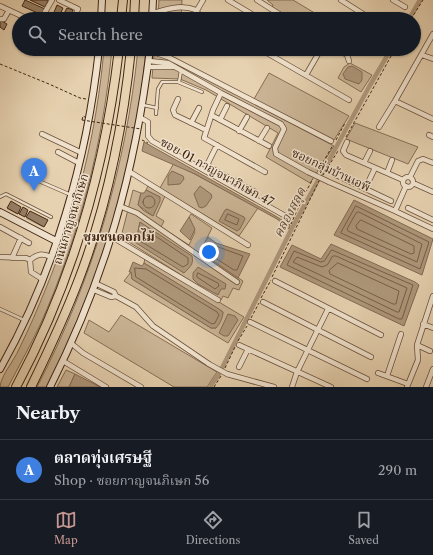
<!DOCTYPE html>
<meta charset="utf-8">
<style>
:root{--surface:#171b24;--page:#242831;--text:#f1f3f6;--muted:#9ea1a6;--line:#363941;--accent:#c59692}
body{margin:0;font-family:"Libre Caslon Text","Noto Serif Thai",serif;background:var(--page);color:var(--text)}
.you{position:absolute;left:209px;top:252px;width:14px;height:14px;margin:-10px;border:3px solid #fff;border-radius:50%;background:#1a73e8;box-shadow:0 0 0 6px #1a73e833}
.badge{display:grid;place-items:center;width:26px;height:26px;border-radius:50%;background:var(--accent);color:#fff;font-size:13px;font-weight:700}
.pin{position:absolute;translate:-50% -33px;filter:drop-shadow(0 1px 2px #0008)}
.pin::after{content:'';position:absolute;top:21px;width:14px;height:12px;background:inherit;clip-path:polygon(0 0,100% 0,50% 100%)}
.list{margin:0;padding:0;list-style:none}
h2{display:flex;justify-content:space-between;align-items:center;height:52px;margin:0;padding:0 16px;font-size:17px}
h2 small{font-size:13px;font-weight:400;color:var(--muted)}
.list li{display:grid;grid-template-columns:26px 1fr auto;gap:12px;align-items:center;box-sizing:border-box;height:60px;padding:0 16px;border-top:1px solid var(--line)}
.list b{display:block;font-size:15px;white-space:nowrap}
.list p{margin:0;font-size:13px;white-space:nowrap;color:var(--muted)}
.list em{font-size:13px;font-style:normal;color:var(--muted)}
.icon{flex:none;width:22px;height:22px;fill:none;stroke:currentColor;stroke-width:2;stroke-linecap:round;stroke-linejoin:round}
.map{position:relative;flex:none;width:433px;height:387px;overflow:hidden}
.search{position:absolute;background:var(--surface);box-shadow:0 1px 3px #0004;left:12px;right:12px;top:12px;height:44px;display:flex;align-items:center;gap:10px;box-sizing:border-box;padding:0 14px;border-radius:22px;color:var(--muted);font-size:15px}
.sheet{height:112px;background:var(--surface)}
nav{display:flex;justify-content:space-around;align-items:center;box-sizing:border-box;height:56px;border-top:1px solid var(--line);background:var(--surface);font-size:11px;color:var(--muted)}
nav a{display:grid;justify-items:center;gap:2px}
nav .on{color:var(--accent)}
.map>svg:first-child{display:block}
.green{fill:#cab495;stroke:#866d54;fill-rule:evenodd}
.water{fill:#ae977b;stroke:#836a52}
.shadow{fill:#0003}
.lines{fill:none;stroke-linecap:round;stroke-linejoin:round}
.shore{stroke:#785e48;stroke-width:1}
.canal{stroke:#ae977b;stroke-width:4.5}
.building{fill:#977f65;stroke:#422614}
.lane-casing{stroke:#6b513b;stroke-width:4}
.street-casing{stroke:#6b513b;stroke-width:6}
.secondary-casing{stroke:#422614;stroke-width:8}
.highway-casing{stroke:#422614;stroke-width:10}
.path{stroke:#422614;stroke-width:1;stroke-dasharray:3 2;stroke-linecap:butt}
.lane{stroke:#efe1cc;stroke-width:2.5}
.street{stroke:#efe1cc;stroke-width:4.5}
.secondary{stroke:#efe1cc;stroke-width:6}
.highway{stroke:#e6d1b0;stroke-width:8}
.street-bridge-casing{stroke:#6b513b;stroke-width:6;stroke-linecap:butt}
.path-bridge{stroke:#422614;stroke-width:1;stroke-dasharray:3 2;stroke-linecap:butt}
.street-bridge{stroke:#efe1cc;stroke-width:4.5}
.labels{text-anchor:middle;stroke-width:3;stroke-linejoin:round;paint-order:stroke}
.street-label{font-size:12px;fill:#422614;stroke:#efe1cc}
.water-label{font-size:13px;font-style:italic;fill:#624833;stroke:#efe1cc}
.neighbourhood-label{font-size:13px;font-weight:bold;fill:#422614;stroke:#efe1cc}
</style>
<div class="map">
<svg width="433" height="387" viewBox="0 0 433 387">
<rect width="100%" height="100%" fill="#e6d1b0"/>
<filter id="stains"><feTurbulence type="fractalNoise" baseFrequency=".005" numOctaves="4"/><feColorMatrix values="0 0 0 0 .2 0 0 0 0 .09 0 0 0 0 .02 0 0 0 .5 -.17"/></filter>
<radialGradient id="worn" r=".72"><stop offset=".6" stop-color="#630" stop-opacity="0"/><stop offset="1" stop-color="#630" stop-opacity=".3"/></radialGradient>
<path class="green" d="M159,0H182L181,19L158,18Z
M267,0H293L318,15L315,19H292L272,8L273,5Z
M104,49H112C103,143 79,238 40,325C30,346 19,366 8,387H0C1,375 14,361 19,349C29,329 38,308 46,288C77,213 97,130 104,49Z
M138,49H146C139,124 125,199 99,270C84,310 65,348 48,387H37C92,281 126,168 138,49Z
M154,55L166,57L334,146L310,183L266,157L278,133L206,90L180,79L152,78Z
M350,63L372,75L361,92L338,78L344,67Z
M269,73L349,116L334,140L254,99Z
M355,123L418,147L408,164L346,139Z
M174,163L258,208L239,236L160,188Z
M148,186L165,196L156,216L164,221L161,227L189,245L195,232L189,217L191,214L212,228L200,252L243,281L239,290L233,288L228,298L223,296L221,300L121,237L133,190L141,193L138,205L144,211L153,216L160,197L146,190ZM140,222L184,273L137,237Z
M145,258L244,317L228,343L124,281L131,272L132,279L211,328H216L223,312L144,263Z
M121,315L217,372L207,387H174L84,333L89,320L109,332Z
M66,370L75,374L69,387H57Z"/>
<path class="water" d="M352,66L362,72V80L359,84L345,79L343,74L348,67Z
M144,142L272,214L290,225L289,229L277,219L195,174L142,151Z
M172,171L183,176L184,179L180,184L168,185V176Z
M200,186L211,194L212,197L206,206L202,208L199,207L194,194Z
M146,190L160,197V201L153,216L138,205L141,193H144Z
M354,200L433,239L422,275L334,235Z
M227,209L244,217L245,219L240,229L237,231L219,221L225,210Z
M189,217L195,229L190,240L180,231Z
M140,222L192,256C194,264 190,267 184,273L133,241V236L137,237Z
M208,237L216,243L250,254L238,278L200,252Z
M331,244L415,282L419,285L404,326L280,267L292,245L321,259Z
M133,262L142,266L144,263L219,309L223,312C223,317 220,324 216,328H211L132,279L131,272H129Z
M198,267L226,284L225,289H221L218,295L198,284L193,279V273Z
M228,314L235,316L238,320L228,336H224L219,333Z
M75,374L100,387H69Z"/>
<path class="shadow" d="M29,0H44V7Z
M25,1L41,14L22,6Z
M10,203L17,213L16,214L7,209Z
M29,213L43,226L42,227L26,219Z"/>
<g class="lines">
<path class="shore" d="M143 202a6 6 0 1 1 12 0a6 6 0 1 1-12 0Z
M356,206L429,242L420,269L341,233Z
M359,212L422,244L417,262L348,231L347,229L356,213Z
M228,214L239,219L237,225L225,220Z
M361,220L414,246V253L411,254L357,229L356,226Z
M145,229L188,258V264L183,267L140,241L142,231Z
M210,244L243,256L237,270H234L206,252Z
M332,250L413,285L402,319H399L287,265L294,251L321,262L324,261Z
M333,256H336L407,288L399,312H397L293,262L297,257L322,267L327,265Z
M338,263L399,291L396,304H393L330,274L329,271Z
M135,268L146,269L217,312L219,315L215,323L212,324L136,277Z
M198,273L218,283L219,286L215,289L197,277Z"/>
<path class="canal" d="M409,19L420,0
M210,387L219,374L292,228L369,87L391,49"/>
</g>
<path class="building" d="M25,0L45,9L42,15L22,6Z
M30,0H46L48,1L45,7Z
M57,5L63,8L58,19L52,17Z
M67,8L73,10L69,19L62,17Z
M0,20L7,24L4,30L0,27Z
M11,201L21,207L18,214L7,208Z
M23,207L28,210L25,217L19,214Z
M30,211L48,220L44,227L26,217Z"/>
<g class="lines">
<g class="lane-casing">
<path id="lane" d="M318,19L319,18
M179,82L181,71
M143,105L157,108
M156,114L158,89L162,82H178L202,92
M25,175L71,195
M0,197L6,194L51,217
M0,309L24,320"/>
</g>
<g class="street-casing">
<path id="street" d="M59,0L78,9L74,19
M203,0L196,12L207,19
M228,0L260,19
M257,0L287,19
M341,0L371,19
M393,0L405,7
M0,6L28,19
M153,13C168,9 181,4 196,10
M0,19H4L9,10
M41,19L52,0
M433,34L395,101L433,119
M83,49L98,53
M260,49L349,100
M309,49L318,54
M337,49L347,55L349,61
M150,51L168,57L331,141
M422,55L433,59
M149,61L168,63L221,93L281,124L284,129L275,148L276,154L308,172
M148,67H172
M306,75L321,49
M221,93L213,110L204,138L265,172
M178,99L173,110L175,115L206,130
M213,116L269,146
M141,118L148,122V136L152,141L289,218
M220,120L227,106
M191,123L199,108
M379,127L395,101
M239,131L247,117
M42,134L82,153
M429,135L433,137
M259,141L267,128
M347,142L343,151L346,155L403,180
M217,145L208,163L209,167L255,192
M58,152L79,163
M364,163L370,151
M130,172L248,245
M387,173L392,160
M334,174L391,201
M410,177L418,161L423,159L433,163
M403 182a5 5 0 1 1 10 0a5 5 0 1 1-10 0Z
M329,182L395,211L433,229
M413,183L433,192
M365,189L375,168
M122,207L137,213L237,282
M408,208L433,220
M395,211L406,186
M0,227L29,243
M112,237L218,300
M0,257L26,258L30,260
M12,258L21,238
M42,279L31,272L30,260C37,254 42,253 51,257
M275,281L381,335
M97,284L114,292L116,296L136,307L153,326L209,364
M94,290L111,297L116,296
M263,302L371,357
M250,322L367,379
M423,324L433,328
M72,344L83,353L141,387
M239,345L331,387
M417,345L430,351
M63,361L106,387
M239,367L248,349
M378,373L408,384
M227,374L274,387
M387,376L401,334
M292,387L297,372L328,309
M407,387L418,360L417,345L433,296
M426,387L433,369"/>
</g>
<g class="secondary-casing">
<path id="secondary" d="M101,19L102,0
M152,19L153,0
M0,212L56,241
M0,369C55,272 87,160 99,49
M50,387C106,276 135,172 150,49"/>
</g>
<g class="highway-casing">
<path id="highway" d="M121,19L123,0
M134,19L135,0
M16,387C73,281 105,169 119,49
M31,387C48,352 65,316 79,279C107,206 123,127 131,49"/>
</g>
<path class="path" d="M411,19L423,0
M0,64L49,84L80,98L86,99
M82,120L83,116L85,117
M346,137L395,49
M142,140L148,143
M336,140L345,123
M318,171L333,145
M323,175L338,151
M286,222L291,224L304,195L313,179
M272,277L319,181
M261,298L271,280
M251,318L259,303
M238,341L247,326
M225,368L235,347
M214,387L221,376"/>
<use href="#lane" class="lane"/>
<use href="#street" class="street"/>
<use href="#secondary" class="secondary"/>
<use href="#highway" class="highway"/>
<g class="street-bridge-casing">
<path id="street-bridge" d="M308,172L329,182
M209,364L227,374"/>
</g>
<path class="path-bridge" d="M82,120L141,129"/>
<use href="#street-bridge" class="street-bridge"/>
</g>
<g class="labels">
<g class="street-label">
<text transform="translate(331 170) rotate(25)" y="4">ซอยกลุ่มบ้านเอพี</text>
<text transform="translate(217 172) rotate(29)" y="4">ซอย 01 กาญจนาภิเษก 47</text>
<text transform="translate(71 219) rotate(-73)" y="4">ถนนกาญจนาภิเษก</text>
</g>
<g class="water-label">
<text transform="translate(289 212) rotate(-62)" y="5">คลองสลุด</text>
</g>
<g class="neighbourhood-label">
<text x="119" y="241">ชุมชนดอกไม้</text>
</g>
</g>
<rect width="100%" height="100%" filter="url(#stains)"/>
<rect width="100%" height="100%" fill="url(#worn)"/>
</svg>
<div class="you"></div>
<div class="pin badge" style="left:34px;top:191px;background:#3f7fe0">A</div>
<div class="search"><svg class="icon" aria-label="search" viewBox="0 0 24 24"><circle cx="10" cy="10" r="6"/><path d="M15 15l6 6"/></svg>Search here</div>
</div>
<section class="sheet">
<h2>Nearby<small></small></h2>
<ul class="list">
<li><span class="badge" style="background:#3f7fe0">A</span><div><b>ตลาดทุ่งเศรษฐี</b><p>Shop · ซอยกาญจนภิเษก 56</p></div><em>290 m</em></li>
</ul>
</section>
<nav>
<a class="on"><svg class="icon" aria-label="map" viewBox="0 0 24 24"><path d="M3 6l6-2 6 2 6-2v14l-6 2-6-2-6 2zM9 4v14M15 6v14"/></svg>Map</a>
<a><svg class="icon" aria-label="directions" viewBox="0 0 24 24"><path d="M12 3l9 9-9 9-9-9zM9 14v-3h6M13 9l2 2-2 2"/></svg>Directions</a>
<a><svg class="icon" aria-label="saved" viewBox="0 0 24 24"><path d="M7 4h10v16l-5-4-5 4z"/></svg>Saved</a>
</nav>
